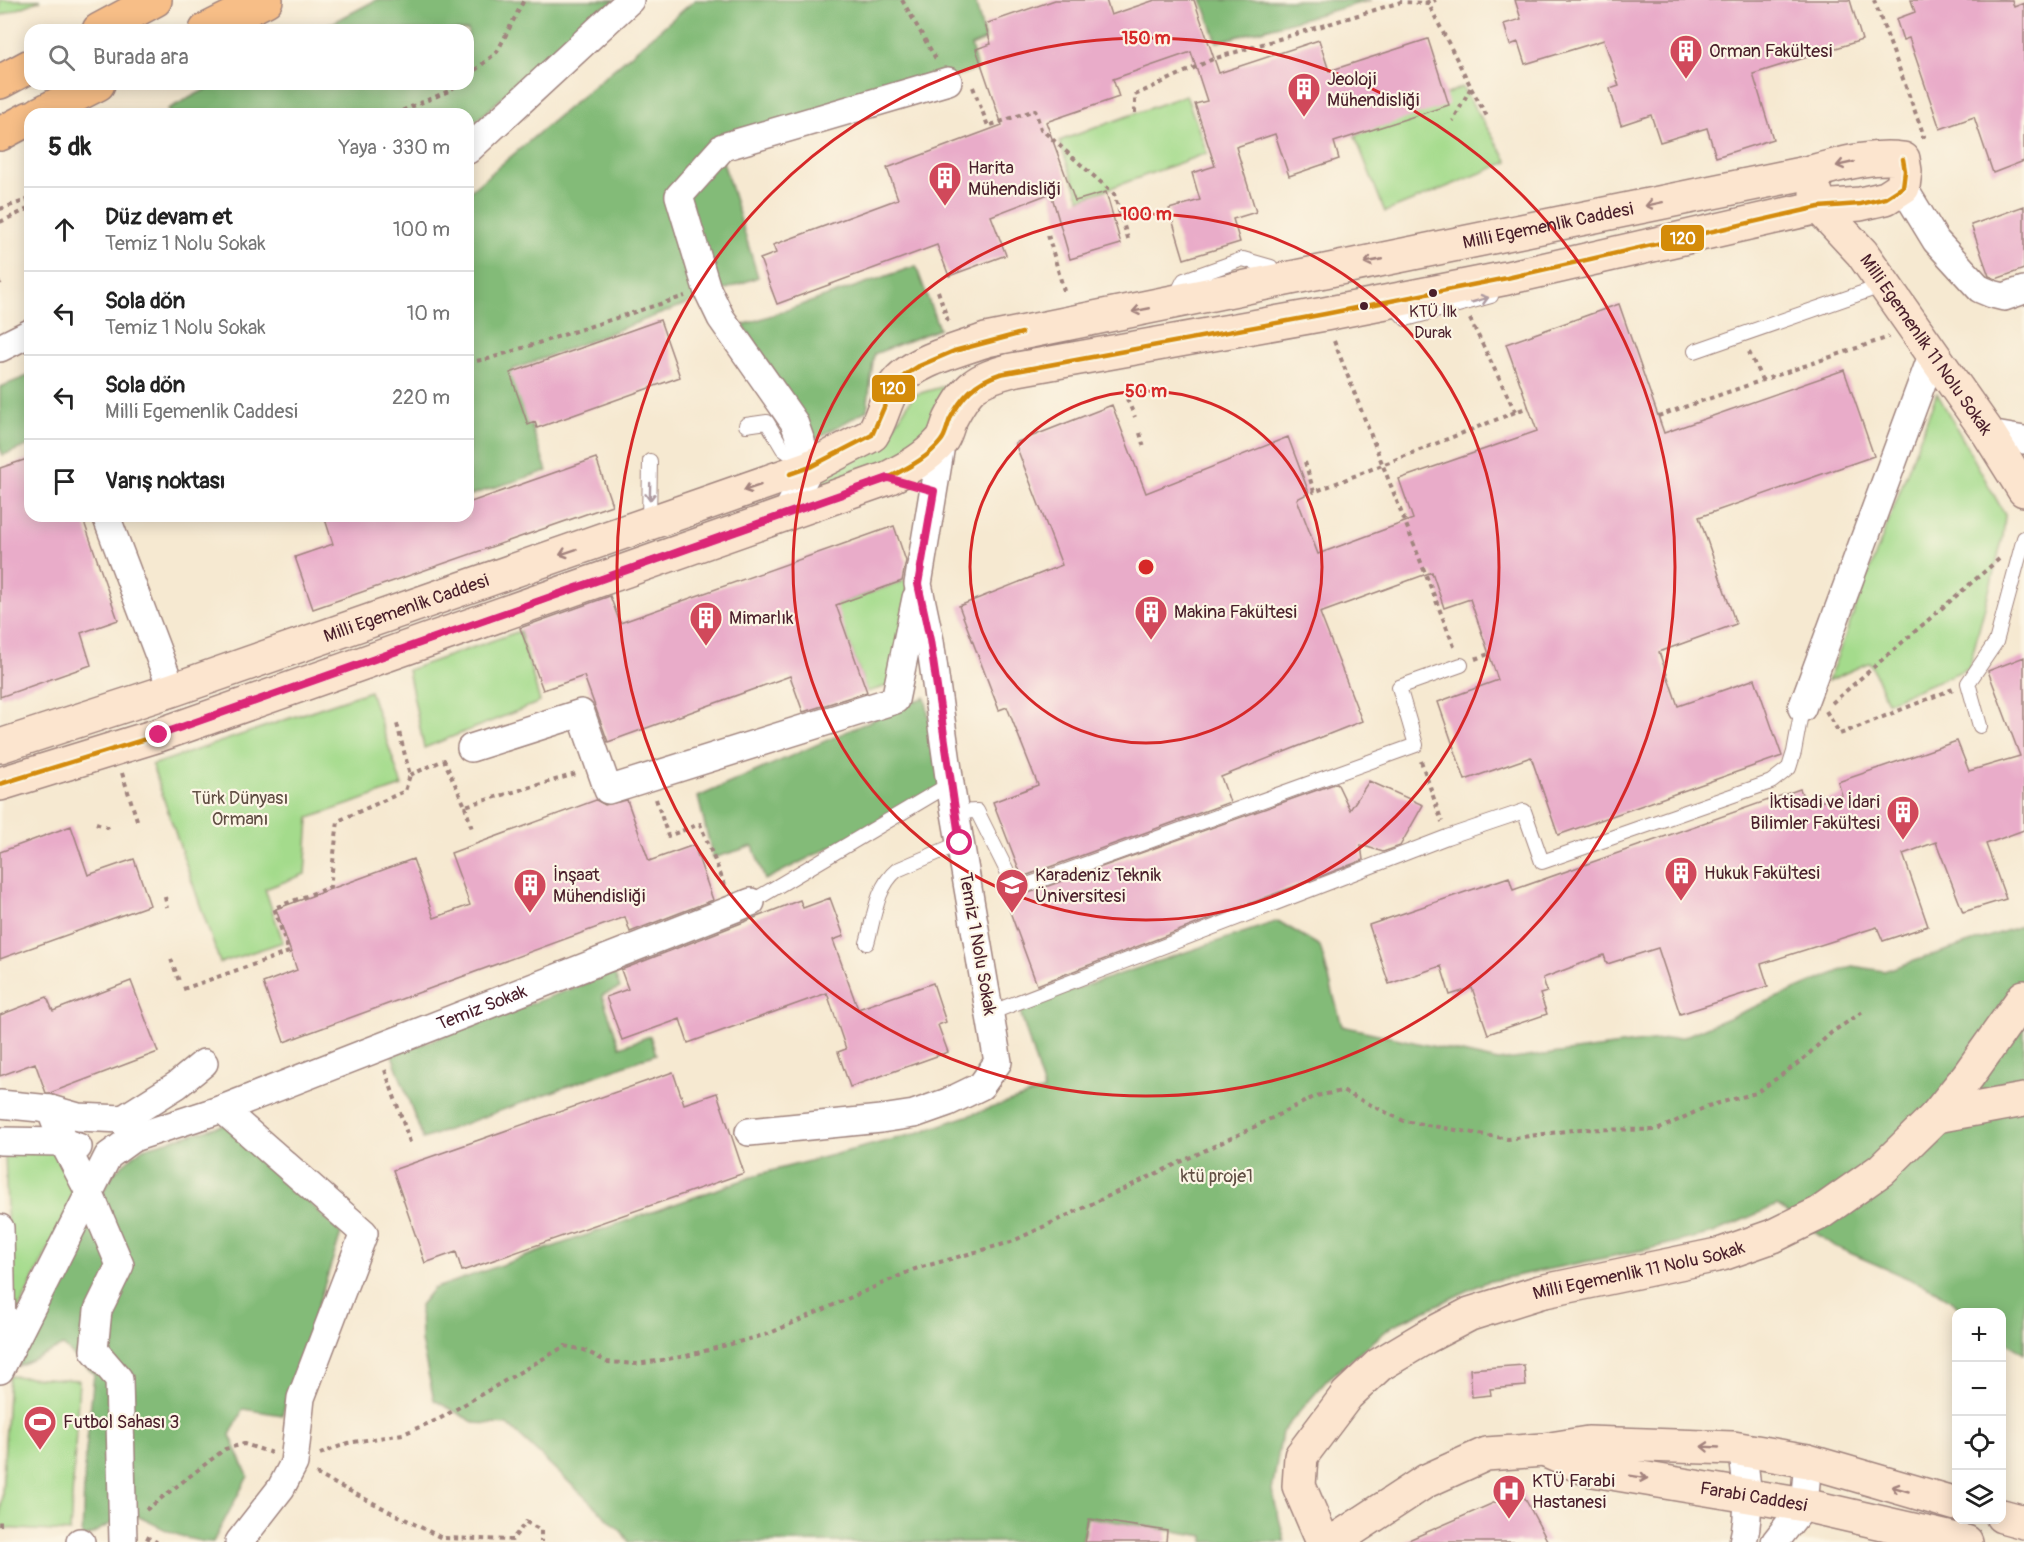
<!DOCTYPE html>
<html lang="tr">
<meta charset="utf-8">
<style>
:root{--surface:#fff;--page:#f2f2f2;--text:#222;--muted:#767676;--line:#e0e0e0}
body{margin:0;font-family:Pangolin,sans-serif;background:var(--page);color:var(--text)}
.controls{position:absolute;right:18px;bottom:18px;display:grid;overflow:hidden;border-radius:12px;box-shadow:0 3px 15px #0003}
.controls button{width:54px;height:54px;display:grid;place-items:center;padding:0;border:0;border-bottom:2px solid var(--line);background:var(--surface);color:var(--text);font:30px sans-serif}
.stop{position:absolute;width:18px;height:18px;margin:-14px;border:4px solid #db2777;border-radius:50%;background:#fff}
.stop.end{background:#db2777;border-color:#fff;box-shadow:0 2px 6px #0008}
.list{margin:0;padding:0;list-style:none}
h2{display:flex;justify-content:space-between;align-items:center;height:78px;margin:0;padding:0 24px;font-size:26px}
h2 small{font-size:20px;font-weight:400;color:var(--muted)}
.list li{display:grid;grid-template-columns:39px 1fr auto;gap:18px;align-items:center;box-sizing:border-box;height:84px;padding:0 24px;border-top:2px solid var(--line)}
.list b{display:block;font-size:22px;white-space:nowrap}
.list p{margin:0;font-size:20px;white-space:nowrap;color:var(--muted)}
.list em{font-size:20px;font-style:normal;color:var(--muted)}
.icon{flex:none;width:33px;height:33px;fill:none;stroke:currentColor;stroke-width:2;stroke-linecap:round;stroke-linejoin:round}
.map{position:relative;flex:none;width:2024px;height:1542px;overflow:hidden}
.search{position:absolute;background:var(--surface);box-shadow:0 3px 15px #0003;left:24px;top:24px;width:450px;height:66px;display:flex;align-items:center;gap:15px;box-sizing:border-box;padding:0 21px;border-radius:18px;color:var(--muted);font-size:22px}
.panel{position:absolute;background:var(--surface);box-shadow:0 3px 15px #0003;left:24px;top:108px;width:450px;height:414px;border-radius:18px}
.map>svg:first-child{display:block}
.green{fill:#a4db8c;stroke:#777d5c;stroke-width:1.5}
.forest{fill:#83bb78;stroke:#666d52;stroke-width:1.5}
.building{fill:#e9acc9}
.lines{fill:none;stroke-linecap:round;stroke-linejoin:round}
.lane-casing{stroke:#a0847e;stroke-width:16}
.street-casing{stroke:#a0847e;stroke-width:30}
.secondary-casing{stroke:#a0847e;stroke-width:36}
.highway-casing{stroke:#a0847e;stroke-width:36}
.path{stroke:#a0847e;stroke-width:4;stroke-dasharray:4.5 4.5;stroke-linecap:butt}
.lane{stroke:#fff;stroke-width:14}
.street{stroke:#fff;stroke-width:27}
.secondary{stroke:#fce5cf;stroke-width:33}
.highway{stroke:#f7be87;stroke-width:33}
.bus-1-casing{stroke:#fcf5e5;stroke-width:9}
.bus-1{stroke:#d48b09;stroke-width:4.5}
.oneway{stroke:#a3827d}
.oneway2{stroke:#ae9aa0}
.route{stroke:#db2777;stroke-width:8}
.ring{fill:none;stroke:#d62828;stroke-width:3}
.bus-dot{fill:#4a1f2b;stroke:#fcf5e5;stroke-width:2}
.labels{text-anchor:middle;stroke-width:4.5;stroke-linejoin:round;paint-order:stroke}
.bus-label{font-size:16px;fill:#4a1f2b;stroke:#fcf5e5}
.poi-label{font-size:18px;fill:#4a1f2b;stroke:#fcf5e5;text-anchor:start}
.street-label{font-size:18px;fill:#4a1f2b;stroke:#fcf5e5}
.park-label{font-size:18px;fill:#604e43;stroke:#fcf5e5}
.centre{fill:#d62828;stroke:#fcf5e5;stroke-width:3}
.ring-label{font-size:18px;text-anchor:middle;font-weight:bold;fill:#d62828;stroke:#fcf5e5;stroke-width:4.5;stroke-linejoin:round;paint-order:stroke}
.line-badge{stroke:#fcf5e5;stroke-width:2}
.badge-label{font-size:16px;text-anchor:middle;font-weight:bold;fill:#fff}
</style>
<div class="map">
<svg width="2024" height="1542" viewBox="0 0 2024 1542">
<rect width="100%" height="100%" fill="#fcf5e5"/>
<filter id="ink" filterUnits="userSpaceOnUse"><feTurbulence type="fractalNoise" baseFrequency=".0167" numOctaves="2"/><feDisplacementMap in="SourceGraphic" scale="12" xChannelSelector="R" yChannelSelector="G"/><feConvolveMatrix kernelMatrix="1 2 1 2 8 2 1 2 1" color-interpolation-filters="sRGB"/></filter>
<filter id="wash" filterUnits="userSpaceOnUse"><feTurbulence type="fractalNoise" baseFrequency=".008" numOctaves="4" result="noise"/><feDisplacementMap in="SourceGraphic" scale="24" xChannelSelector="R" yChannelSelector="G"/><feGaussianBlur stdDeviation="1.35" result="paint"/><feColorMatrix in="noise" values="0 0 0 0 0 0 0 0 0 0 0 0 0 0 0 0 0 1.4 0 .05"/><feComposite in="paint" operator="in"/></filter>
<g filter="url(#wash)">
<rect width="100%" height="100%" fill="#f6e9d1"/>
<path class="green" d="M0,0H41L0,16Z
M1462,87L1508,162L1385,212L1355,136Z
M1186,95L1207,153L1080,199L1059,141Z
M948,385L935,438L880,465L824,484L814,481L883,443L914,395Z
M1937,393L2005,515L2003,537L1969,668L1887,702L1870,662L1828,681Z
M912,578L891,685L867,692L845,631L756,633Z
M520,631L540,702L424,748L408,670Z
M370,691L402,786L309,818L305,874L265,889L283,942L220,963L152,765Z
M57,1150L74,1196L11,1326L5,1152Z
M9,1376L79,1380L70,1532L0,1528Z"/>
<path class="forest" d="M376,0H615L536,66L468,129V114H169L168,109L216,84H468V30H319Z
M695,0H975L985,40L971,46L977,69L969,72L717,142L758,277L512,370L547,471L468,496V193Z
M1202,0H1371L1217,42Z
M916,266L939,329L874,354L867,410L816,439L743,325Z
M30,375V445L3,455L0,448V387Z
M925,697L943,790L765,880L753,846L713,858L698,797Z
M1278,921L1320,946L1342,1026L1498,1061L1683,1037L1852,966L1884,971L2024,925V1354L2002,1339V1312H1965L1937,1291L1834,1246L1777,1205L1713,1233L1653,1248L1486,1282L1392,1326L1327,1380L1282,1432L1272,1491L1285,1542H1204V1536L1087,1517L1082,1542H629L622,1532L508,1425L475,1423L434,1400L421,1341L420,1305L433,1289L763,1173L914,1134L1044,1090L1019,1008Z
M614,973L620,988L602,995L620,1047L650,1036L656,1054L423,1139L392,1055Z
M230,1123L341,1234L282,1415L243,1409L230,1435L248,1476L213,1542C183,1542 157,1525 131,1513L82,1539L85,1460L94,1374L63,1346L18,1366L67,1256L114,1172L143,1148Z"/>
<g id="blocks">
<path class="building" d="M1055,0H1106L1111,15L1155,0H1194L1219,73L1319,40L1329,71L1428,39L1449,105L1334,142L1339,159L1289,176L1275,134L1236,147L1256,212L1233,219L1240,242L1184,259L1169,209L1200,200L1192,173L1215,166L1195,104L1207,101L1191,52L1113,79L1119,97L1046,122L1075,201L1106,192L1121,244L1070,259L1051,193L991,216L1006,255L949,276L937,245L777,304L760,259L776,253L773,245L898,199L887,168L1002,125L976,49L991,44L985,24Z
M1515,0H1850L1862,40L1753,74L1773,139L1716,157L1707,128L1660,142L1651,115L1621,125L1610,89L1619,86L1604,40L1525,64L1518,42L1510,45L1504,24L1521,19Z
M1911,0H2012L2014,7L2024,3V161L1993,173L1974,117L1940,129L1909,38L1903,40L1896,19L1915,12Z
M2024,206V269L1996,279L1989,276L1971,225Z
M1619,304L1664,433L1844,370L1874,456L1699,517L1736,624L1659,652L1678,706L1755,679L1782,756L1558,835L1531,757L1465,780L1438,702L1498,680L1470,599L1444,608L1432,572L1320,613L1362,721L1221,777L1230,802L1022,877L993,802L1038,785L1007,707L999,710L959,606L1062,565L1015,443L1112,405L1146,493L1288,437L1309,493L1297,499L1318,554L1413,519L1399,479L1537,431L1506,344Z
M660,320L680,377L537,428L535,422L528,425L510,373Z
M30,458V516H82L118,620L81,633L91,665L0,697V468Z
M596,458L612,505L313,609L295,557L333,544L324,516H468V503Z
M894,526L906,561L902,581L836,605L867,692L803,712L790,676L608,742L584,676L543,690L520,628L610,596L620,623Z
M2024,657V830L1986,844L2006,899L1963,912L1936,842L1903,854L1928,926L1883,941L1877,927L1761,964L1768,986L1680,1014L1658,948L1607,964L1604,955L1543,978L1547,992L1540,994L1547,1014L1488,1034L1472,988L1450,995L1441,966L1389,984L1369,925L1509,877L1513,890L1800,789L1807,806L1842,795L1838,782L1957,741L1969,771L2020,756L1988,671Z
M1369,781L1423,805L1400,846L1383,852L1361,845L1363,860L1037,985L1006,901L1337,783L1350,810Z
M596,800L605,805L627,800L649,861L694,845L713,900L630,932L625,917L284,1042L263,983L297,970L276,909L413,859L434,918L470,905L451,853Z
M71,826L88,875L134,859L150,905L0,959V852Z
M830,898L844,936L833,940L858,1009L933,983L946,1022L938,1025L948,1052L850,1087L838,1052L846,1049L827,993L688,1043L680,1019L622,1040L606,997L628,989L621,970L800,900L803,908Z
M131,981L158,1052L50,1093H46L35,1063L0,1076V1015L47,997L53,1011Z
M673,1072L684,1104L717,1093L744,1173L462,1271L456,1252L425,1263L393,1170Z
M1524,1365L1526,1386L1490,1389L1491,1395L1472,1397L1470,1369Z
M1521,1491L1548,1542H1404Z
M1089,1519L1167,1531L1166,1542H1085Z"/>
</g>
</g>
<g filter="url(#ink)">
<use href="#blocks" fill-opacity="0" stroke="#a0847e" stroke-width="1.5"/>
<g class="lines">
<g class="lane-casing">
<path id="lane" d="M1175,298L1184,280L1243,259L1271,267L1278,278
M1391,303L1406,319L1491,296
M1695,351L1870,290L1884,283
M746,425L767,422L783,449L806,465
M649,522L650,461
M1980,726L1968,683L1996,642L2024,538
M955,812L977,811L1016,889L1416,745L1399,687L1461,665
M751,902L950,784
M867,943C874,919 876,887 897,870L960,843
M990,1013L1447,837L1524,811L1542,862L1771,782L1789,768L1794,752L1802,708"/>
</g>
<g class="street-casing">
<g id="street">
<path d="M468,150L630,0"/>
<path d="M1903,187L1936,241L1980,289L1992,294L2004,297L2024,290"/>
<path d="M0,348L30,333"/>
<path d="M1989,434L2024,440"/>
<path d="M786,514L810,467L794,422L721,318L707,289L679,196L723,147L948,81"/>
<path d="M106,516L172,690"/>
<path d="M1802,708L1933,353"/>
<path d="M471,748L581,713L608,790L895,700L916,598"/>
<path d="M0,1104L50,1109L78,1117L123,1119"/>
<path d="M50,1109L63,1142L89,1192L120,1265L98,1310L94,1350L119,1379L123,1542"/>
<path d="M222,1109L364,1233L301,1398L294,1463L281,1488L239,1542"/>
<path id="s1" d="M123,1119L133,1138L222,1109L751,902"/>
<path d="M123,1119L177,1085L204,1063"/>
<path d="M749,1132L881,1119L914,1114L948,1102L981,1086L998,1062L950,784L930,641L918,584L942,439"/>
<path d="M0,1141L63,1142L78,1147"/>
<path d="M0,1228L2,1332L0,1356"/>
<path d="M0,1370L108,1156L133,1138"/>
<path d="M1742,1449C1747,1481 1751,1511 1743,1542"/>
<path d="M80,1542H81"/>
<path d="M1775,1542L1804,1505L1808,1461"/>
</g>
</g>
<g class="secondary-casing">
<g id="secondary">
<path id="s2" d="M1816,193L1819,207L1862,253L1989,434L2024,490"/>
<path id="s3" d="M0,746L172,690L810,467L872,435C882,420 885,399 895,385C912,361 959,350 986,340L1811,172C1841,164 1871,155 1903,159L1905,171L1903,187L1886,198L1860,204L1819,207L1507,278L1325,314L1012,370C976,380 968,385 950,420C947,426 946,435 941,441C926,458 908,468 888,478L159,735L0,784"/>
<path d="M1936,1116L2024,1100"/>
<path id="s4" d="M1544,1450L1587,1469L1804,1505L1966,1542"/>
<path d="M2002,1516L2024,1522"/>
<path id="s5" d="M1323,1542L1299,1486L1301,1456L1347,1395L1379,1365L1426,1337L1470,1314L1540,1292L1722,1254L1773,1236L1820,1213L1881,1170L1936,1116L1968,1076L2024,997"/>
<path d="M1333,1542L1426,1481L1486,1454L1544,1450L1588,1443L1733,1448L1808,1461L1956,1504"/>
</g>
</g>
<g class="highway-casing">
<path id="highway" d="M99,30L155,0
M206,30L266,0
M0,82L30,66
M39,114L98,84
M0,134L30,118"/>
</g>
<path class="path" d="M902,0L936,59
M1427,0L1428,3L1436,0
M1874,0L1924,136L1921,138
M468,76L497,52L524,0
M973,87L988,126L1035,110L1041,129L1114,194L1128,239
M1471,88L1488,118
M1135,113V95L1213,59L1401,2L1428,3L1471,87L1453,121
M394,114L449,91L458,84
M0,209L30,199
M0,222L30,208
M1048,235L1064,291
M0,283L1,282
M938,291L949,324
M1470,319L1515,411
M1334,341L1455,649
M1749,352L1762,380
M468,362L488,359L685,296
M1127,399L1135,417
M1658,416L1889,337
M1140,433L1144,448
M1305,462L1314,492L1528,407
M1475,659L1489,654
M1832,703L1999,559
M1826,711L1840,734L1953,689
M1421,761L1442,822
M122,773L138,823
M410,775L444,760L465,806L576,774
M656,799L668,836L700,824L726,888
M465,806L472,829
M96,823L110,828
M165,897L167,907
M171,959L179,981
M183,989L289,952L274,908L330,887L338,821L405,791L410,775L397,724
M385,1070L411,1145
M320,1454L348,1443L403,1434L439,1419L565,1346L584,1350L607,1362L638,1364L686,1356L768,1334L915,1269L1011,1242L1244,1132L1316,1096L1342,1091L1404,1121L1508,1139L1580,1129L1657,1130L1708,1106L1756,1093L1801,1061L1832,1032L1866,1010
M316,1474L442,1538L512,1540L526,1522L541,1530V1542
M146,1510L225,1449L244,1444L272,1453
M0,1526V1521
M146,1537L157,1542"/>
<use href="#lane" class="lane"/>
<use href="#street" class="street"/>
<use href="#secondary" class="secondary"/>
<use href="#highway" class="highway"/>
<g class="bus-1-casing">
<path id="bus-1" d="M790,474L810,467L872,435L891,391L905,375L919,366L954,351L1022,333
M0,784L159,735L888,478C907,468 928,458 941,441C946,435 947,426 950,419C962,396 975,382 1000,374L1325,314L1507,278L1819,207L1860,204L1886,198L1903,187L1905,171L1903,159"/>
</g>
<use href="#bus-1" class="bus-1"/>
</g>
<defs><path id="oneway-shaft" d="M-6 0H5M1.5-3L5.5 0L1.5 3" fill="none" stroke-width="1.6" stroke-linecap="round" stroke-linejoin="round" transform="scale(1.5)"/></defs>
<g class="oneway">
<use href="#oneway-shaft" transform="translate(1845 164) rotate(167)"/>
<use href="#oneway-shaft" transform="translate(1654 204) rotate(168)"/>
<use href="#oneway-shaft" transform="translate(1373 261) rotate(169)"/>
<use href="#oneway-shaft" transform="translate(1141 310) rotate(169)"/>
<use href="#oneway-shaft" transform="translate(752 488) rotate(161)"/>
<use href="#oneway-shaft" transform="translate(568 552) rotate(161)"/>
<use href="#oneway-shaft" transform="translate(1710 1447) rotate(-177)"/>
<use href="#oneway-shaft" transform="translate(1639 1477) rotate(9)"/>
<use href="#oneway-shaft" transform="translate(1900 1489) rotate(-164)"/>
</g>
<g class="oneway2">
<use href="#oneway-shaft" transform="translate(1480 300) rotate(-16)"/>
<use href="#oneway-shaft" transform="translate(650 492) rotate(91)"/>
</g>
</g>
<g class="lines" filter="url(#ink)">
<path class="route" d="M159,735L888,478L934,491L918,584L930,640L960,843"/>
</g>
<g class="ring">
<circle cx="1146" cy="567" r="176"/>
<circle cx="1146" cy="567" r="353"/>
<circle cx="1146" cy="567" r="529"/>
</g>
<defs>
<g id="building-pin" transform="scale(1.725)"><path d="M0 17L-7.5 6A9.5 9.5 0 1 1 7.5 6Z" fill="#d1495b" stroke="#fcf5e5"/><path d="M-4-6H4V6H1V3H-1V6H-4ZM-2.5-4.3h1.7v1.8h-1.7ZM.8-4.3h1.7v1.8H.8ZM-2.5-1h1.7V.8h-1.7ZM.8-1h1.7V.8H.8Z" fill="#fff"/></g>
<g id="university-pin" transform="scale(1.725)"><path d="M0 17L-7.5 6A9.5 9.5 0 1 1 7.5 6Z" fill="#d1495b" stroke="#fcf5e5"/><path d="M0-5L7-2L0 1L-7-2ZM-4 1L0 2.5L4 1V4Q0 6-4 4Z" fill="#fff"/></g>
<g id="stadium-pin" transform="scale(1.725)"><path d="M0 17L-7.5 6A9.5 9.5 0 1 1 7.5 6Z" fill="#d1495b" stroke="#fcf5e5"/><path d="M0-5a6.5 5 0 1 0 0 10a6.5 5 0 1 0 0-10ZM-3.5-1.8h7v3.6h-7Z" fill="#fff"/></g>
<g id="hospital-pin" transform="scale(1.725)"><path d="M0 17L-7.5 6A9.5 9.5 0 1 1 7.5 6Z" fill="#d1495b" stroke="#fcf5e5"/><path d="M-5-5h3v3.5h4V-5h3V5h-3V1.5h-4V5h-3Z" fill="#fff"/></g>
</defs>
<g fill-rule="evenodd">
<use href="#building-pin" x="1686" y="51"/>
<use href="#building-pin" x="1304" y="89"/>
<use href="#building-pin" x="945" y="178"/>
<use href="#building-pin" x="1151" y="612"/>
<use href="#building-pin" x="706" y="618"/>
<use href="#building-pin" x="1903" y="812"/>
<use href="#building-pin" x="1681" y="873"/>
<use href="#building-pin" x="530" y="885"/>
<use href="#university-pin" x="1012" y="885"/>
<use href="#stadium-pin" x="40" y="1422"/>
<use href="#hospital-pin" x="1509" y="1491"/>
</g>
<g class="bus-dot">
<circle cx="1433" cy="293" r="5"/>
<circle cx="1364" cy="306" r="5"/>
</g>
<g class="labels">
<g class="bus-label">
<text x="1433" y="317">KTÜ İlk<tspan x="1433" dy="21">Durak</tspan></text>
</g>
<g class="poi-label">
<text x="1709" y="57">Orman Fakültesi</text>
<text x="1327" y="85">Jeoloji<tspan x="1327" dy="21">Mühendisliği</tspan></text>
<text x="968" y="174">Harita<tspan x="968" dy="21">Mühendisliği</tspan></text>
<text x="1174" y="618">Makina Fakültesi</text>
<text x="729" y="624">Mimarlık</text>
<text x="1880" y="808" text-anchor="end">İktisadi ve İdari<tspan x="1880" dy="21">Bilimler Fakültesi</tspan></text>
<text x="1704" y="879">Hukuk Fakültesi</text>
<text x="553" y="881">İnşaat<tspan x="553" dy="21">Mühendisliği</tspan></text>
<text x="1035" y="881">Karadeniz Teknik<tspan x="1035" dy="21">Üniversitesi</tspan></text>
<text x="63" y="1428">Futbol Sahası 3</text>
<text x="1532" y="1487">KTÜ Farabi<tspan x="1532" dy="21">Hastanesi</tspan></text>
</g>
<g class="street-label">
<text dy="6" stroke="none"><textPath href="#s3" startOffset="1658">Milli Egemenlik Caddesi</textPath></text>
<text dy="6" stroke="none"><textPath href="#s2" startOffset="189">Milli Egemenlik 11 Nolu Sokak</textPath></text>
<text dy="6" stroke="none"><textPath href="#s3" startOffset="429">Milli Egemenlik Caddesi</textPath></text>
<text transform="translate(978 944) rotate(80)" y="6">Temiz 1 Nolu Sokak</text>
<text dy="6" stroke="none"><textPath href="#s1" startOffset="394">Temiz Sokak</textPath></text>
<text dy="6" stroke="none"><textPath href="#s5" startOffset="490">Milli Egemenlik 11 Nolu Sokak</textPath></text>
<text dy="6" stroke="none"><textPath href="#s4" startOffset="216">Farabi Caddesi</textPath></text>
</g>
<g class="park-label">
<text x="240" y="804">Türk Dünyası<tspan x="240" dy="21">Ormanı</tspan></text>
<text x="1217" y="1182">ktü proje1</text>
</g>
</g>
<circle cx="1146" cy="567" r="9" class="centre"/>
<g class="ring-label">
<text x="1146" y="44">150 m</text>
<text x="1146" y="220">100 m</text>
<text x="1146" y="397">50 m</text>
</g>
<g class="line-badge">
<rect x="1660" y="224" width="45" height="28" rx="6" fill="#d48b09"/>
<rect x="871" y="374" width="45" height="29" rx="6" fill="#d48b09"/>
</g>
<g class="badge-label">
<text x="1683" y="244">120</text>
<text x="893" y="394">120</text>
</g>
</svg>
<div class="controls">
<button>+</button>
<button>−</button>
<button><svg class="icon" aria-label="locate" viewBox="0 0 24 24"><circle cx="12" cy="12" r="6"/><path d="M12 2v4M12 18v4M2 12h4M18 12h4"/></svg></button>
<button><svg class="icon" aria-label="layers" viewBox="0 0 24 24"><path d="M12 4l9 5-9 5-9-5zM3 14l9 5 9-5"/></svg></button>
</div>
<div class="stop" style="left:960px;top:843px"></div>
<div class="stop end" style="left:159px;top:735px"></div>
<div class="search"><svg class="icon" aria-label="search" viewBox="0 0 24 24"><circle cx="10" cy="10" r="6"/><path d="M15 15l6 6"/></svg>Burada ara</div>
<section class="panel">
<h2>5 dk<small>Yaya · 330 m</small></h2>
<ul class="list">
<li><svg class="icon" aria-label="ahead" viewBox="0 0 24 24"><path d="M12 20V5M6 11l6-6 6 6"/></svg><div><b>Düz devam et</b><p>Temiz 1 Nolu Sokak</p></div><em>100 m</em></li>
<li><svg class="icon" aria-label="left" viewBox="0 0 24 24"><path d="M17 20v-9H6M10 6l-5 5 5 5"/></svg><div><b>Sola dön</b><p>Temiz 1 Nolu Sokak</p></div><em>10 m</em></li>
<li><svg class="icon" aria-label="left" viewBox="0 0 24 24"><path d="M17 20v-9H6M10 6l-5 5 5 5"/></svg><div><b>Sola dön</b><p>Milli Egemenlik Caddesi</p></div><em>220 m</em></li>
<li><svg class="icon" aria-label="arrive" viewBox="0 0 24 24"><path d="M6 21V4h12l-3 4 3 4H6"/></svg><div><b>Varış noktası</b></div></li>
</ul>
</section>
</div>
